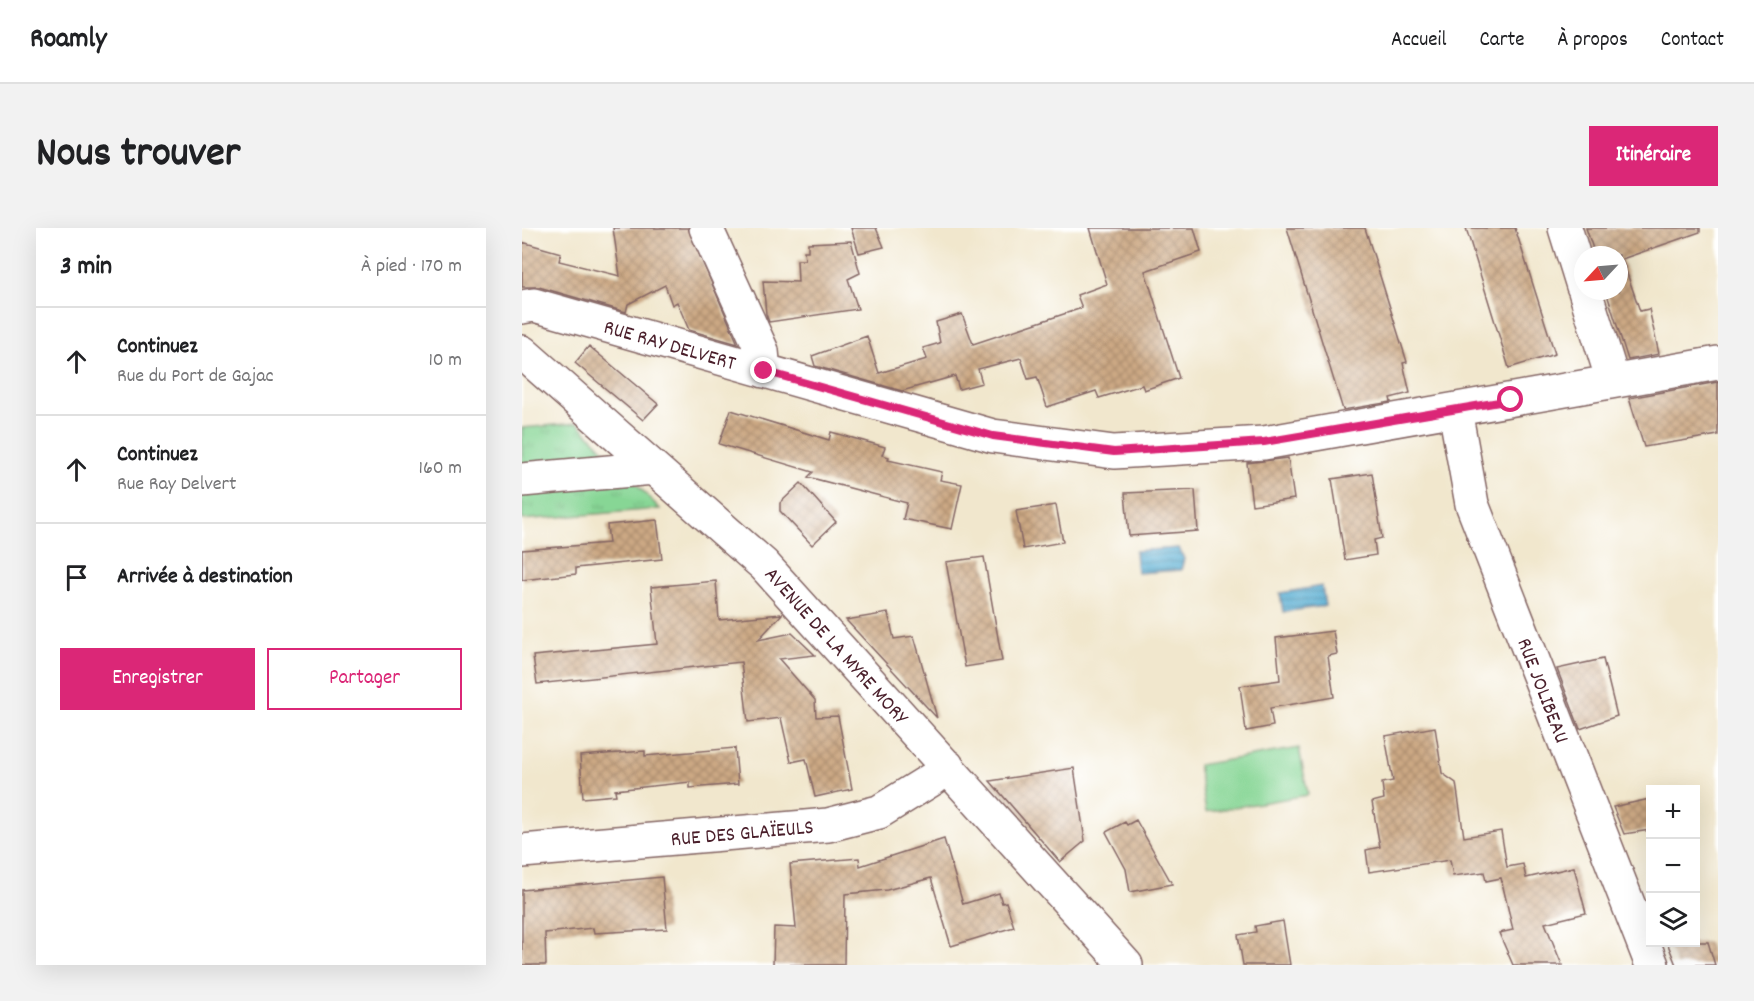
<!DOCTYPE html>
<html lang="fr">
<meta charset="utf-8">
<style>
:root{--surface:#fff;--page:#f2f2f2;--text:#202124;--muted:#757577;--line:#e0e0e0;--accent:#db2777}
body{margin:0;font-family:Dekko,sans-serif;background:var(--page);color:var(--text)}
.controls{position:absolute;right:18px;bottom:18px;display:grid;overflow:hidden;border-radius:0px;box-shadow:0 6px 24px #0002}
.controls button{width:54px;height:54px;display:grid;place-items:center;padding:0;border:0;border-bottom:2px solid var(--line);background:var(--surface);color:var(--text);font:30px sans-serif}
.compass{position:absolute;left:1052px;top:18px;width:54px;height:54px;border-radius:50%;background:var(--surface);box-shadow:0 6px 24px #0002;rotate:244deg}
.stop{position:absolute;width:18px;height:18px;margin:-14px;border:4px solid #db2777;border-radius:50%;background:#fff}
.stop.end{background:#db2777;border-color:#fff;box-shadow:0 2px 6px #0008}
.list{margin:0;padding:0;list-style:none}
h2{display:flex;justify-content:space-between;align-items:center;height:78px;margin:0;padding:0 24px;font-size:26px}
h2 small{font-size:20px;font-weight:400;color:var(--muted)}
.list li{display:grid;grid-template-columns:39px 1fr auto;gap:18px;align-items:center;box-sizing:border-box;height:108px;padding:0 24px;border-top:2px solid var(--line)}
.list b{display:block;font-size:22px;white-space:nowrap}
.list p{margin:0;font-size:20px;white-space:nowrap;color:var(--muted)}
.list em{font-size:20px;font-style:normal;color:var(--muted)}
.actions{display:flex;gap:12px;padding:18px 24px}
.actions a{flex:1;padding:14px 0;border:2px solid var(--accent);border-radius:0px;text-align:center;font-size:21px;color:var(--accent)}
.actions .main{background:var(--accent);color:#fff}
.icon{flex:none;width:33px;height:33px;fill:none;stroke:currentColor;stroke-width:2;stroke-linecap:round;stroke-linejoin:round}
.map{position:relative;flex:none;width:1196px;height:737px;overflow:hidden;border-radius:0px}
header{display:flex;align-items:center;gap:36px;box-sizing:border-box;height:84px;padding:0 30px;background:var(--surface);border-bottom:2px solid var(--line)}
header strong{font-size:28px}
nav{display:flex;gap:33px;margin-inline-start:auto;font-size:21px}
.intro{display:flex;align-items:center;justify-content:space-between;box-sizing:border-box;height:144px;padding:0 36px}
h1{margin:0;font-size:42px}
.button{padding:15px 27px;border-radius:0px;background:var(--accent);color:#fff;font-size:21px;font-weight:700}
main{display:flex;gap:36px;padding:0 36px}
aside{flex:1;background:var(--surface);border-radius:0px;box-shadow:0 6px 24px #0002}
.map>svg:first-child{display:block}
.grass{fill:url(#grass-tufts);stroke:#687a60;stroke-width:1.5}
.park{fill:#87d695;stroke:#687a60;stroke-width:1.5}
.water{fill:url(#water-rules);stroke:#50667e;stroke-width:1.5}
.building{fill:url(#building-cross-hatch)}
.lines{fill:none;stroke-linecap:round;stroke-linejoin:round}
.minor-casing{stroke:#846564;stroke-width:36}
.minor{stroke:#fff;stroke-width:33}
.route{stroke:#db2777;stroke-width:8}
.labels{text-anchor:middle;stroke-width:4.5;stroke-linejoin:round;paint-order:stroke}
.street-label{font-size:21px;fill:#4a1f2b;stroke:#fff}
</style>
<header>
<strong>Roamly</strong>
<nav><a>Accueil</a><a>Carte</a><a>À propos</a><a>Contact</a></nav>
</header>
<div class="intro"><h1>Nous trouver</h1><a class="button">Itinéraire</a></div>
<main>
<aside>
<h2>3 min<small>À pied · 170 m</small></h2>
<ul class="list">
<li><svg class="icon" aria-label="ahead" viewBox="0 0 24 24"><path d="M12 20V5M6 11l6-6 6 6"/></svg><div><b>Continuez</b><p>Rue du Port de Gajac</p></div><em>10 m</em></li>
<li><svg class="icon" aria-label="ahead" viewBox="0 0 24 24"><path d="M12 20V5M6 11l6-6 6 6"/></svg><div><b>Continuez</b><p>Rue Ray Delvert</p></div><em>160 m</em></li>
<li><svg class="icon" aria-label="arrive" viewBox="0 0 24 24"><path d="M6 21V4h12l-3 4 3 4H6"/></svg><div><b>Arrivée à destination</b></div></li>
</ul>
<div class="actions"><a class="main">Enregistrer</a><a>Partager</a></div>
</aside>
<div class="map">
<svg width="1196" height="737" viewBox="0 0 1196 737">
<defs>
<pattern id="grass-tufts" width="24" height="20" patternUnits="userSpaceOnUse" patternTransform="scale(1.5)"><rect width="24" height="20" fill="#87d695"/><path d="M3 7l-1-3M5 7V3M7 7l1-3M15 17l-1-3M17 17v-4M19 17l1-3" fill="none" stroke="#76b781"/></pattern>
<pattern id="water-rules" width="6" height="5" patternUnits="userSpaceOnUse" patternTransform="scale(1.5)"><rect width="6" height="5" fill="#56add2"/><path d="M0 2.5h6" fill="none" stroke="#498cab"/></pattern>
<pattern id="building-cross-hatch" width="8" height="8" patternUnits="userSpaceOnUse" patternTransform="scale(1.5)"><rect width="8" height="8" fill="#cca984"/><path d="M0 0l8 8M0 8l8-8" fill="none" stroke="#a8896c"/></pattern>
</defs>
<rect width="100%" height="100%" fill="#fff"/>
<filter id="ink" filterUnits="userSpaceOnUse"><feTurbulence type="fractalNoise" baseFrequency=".0167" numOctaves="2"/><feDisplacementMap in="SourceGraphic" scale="12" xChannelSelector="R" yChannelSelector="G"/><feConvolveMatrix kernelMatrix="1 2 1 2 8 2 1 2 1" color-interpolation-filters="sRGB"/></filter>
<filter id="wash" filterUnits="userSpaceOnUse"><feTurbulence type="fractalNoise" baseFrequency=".008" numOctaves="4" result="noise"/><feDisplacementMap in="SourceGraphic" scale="24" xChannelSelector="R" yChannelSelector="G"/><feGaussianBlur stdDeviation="1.35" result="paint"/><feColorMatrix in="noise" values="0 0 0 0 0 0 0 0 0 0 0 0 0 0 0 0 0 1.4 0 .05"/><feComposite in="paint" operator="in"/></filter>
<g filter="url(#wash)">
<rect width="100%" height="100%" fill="#f1e7cd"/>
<path class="grass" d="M56,195L138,281L0,292V200Z"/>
<path class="park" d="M777,520L786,567L684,584L676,537Z"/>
<path class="water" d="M657,320L662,331L659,342L615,345L613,323Z
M800,358L803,378L761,384L758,365Z"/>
<g id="blocks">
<path class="building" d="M91,0H166L216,116L167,102L155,74L150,77L143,57L106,76L104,84L17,59H0V14L39,25L37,33L98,48Z
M329,0H354L362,19L337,25Z
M568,0H672L679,24L623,43L657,150L622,162L620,157L577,170L574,163L525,179L515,149L506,151L499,130L456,141L460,155L437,161L433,148L380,163L293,138L290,128L345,108L357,145L405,131L401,120L418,115L414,94L440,86L451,116L560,80L555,67L585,56Z
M765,0H843L885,134L881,135L888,165L868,170L869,174L821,182Z
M944,0H993L1033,126L987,140Z
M1064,0H1178V4L1100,31L1118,83L1127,81L1137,126L1106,132L1084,63H1097V27H1073Z
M329,13L338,45L326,51L336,81L247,94L244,86L241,53L276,54L275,32H283L282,23H286V15Z
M67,118L136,176L121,192L53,135Z
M1196,154V207L1122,219L1107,170Z
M209,182L307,212L309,204L363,219L360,227L367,229L366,232L420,244L418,252L440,256L430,301L381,291L385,275L286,249L291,244L197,216Z
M766,230L772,271L730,277L725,235Z
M850,245L860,310L852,312L854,327L823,332L810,251Z
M279,255L314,294L290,317L258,283V275Z
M673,262L676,303L607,308L603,265Z
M534,277L541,314L501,321L494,283Z
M135,292L140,331L54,340V346L0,352V322L87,315L85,297Z
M462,329L480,433L443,439L424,334Z
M194,353L197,392L260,386L236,412L270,405L293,427L257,431L293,472L294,489L316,488L330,561L293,569L284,531L269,534L259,490L226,494L219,434L15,456L11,428L135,416L129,359Z
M366,385L372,411L392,408L415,490L324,392Z
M811,403L815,426L806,428L812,469L748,480L751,498L724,503L718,458L758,452L754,410Z
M1081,431L1095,488L1058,501L1035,441Z
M913,499L920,545L934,555L942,609L979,603L985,639L1001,636L1004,650L1052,639L1064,685L1023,695L1040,737H991L977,705L991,702L979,650L964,653L962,644L931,648L928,632L847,644L844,622L858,619L850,574L862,571L860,555L871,553L863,508Z
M213,520L216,556L168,560V554L93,562L94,567L61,570L58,528L123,523V528Z
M552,540L563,613L538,634L468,553Z
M1128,571V602L1102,606L1091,579Z
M614,592L650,656L608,664L604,641L584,604L603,594L605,597Z
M422,611L441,676L477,665L480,675L484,674L492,699L429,718L409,650L365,662L323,666L322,737H251L252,699L274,700L268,636L337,630L338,638Z
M140,649L145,701L72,705L71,700L23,705L24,737H0V662Z
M761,693L768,737H721L716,707L734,704L733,698Z
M1145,714H1186L1193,737H1154Z"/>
</g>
</g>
<g filter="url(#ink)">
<use href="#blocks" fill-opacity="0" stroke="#846564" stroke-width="1.5"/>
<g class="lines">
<g class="minor-casing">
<path id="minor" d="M184,0L240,123L242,143
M1043,0L1061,58
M1063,63L1091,153
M0,79L12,77L471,208L592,224L742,215L1196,135
M0,124L242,337L604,737
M933,182L950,276L1130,737
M0,252L131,240
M0,623L306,597L357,584L412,550L425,538"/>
</g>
<use href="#minor" class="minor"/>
</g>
</g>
<g class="lines" filter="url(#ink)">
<path class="route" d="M242,143L471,208L592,224L742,214L989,172"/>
</g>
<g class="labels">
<g class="street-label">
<text transform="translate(148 116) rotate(16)" y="7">RUE RAY DELVERT</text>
<text transform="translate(315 417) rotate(48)" y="7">AVENUE DE LA MYRE MORY</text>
<text transform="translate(1022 462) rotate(69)" y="7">RUE JOLIBEAU</text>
<text transform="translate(220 604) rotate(-5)" y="7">RUE DES GLAÏEULS</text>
</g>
</g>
</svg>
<div class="controls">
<button>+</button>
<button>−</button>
<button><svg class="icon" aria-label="layers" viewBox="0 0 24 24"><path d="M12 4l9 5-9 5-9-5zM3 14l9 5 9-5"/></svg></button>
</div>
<svg class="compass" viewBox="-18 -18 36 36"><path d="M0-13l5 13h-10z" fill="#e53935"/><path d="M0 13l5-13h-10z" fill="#757577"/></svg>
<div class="stop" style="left:989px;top:172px"></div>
<div class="stop end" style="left:242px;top:143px"></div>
</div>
</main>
